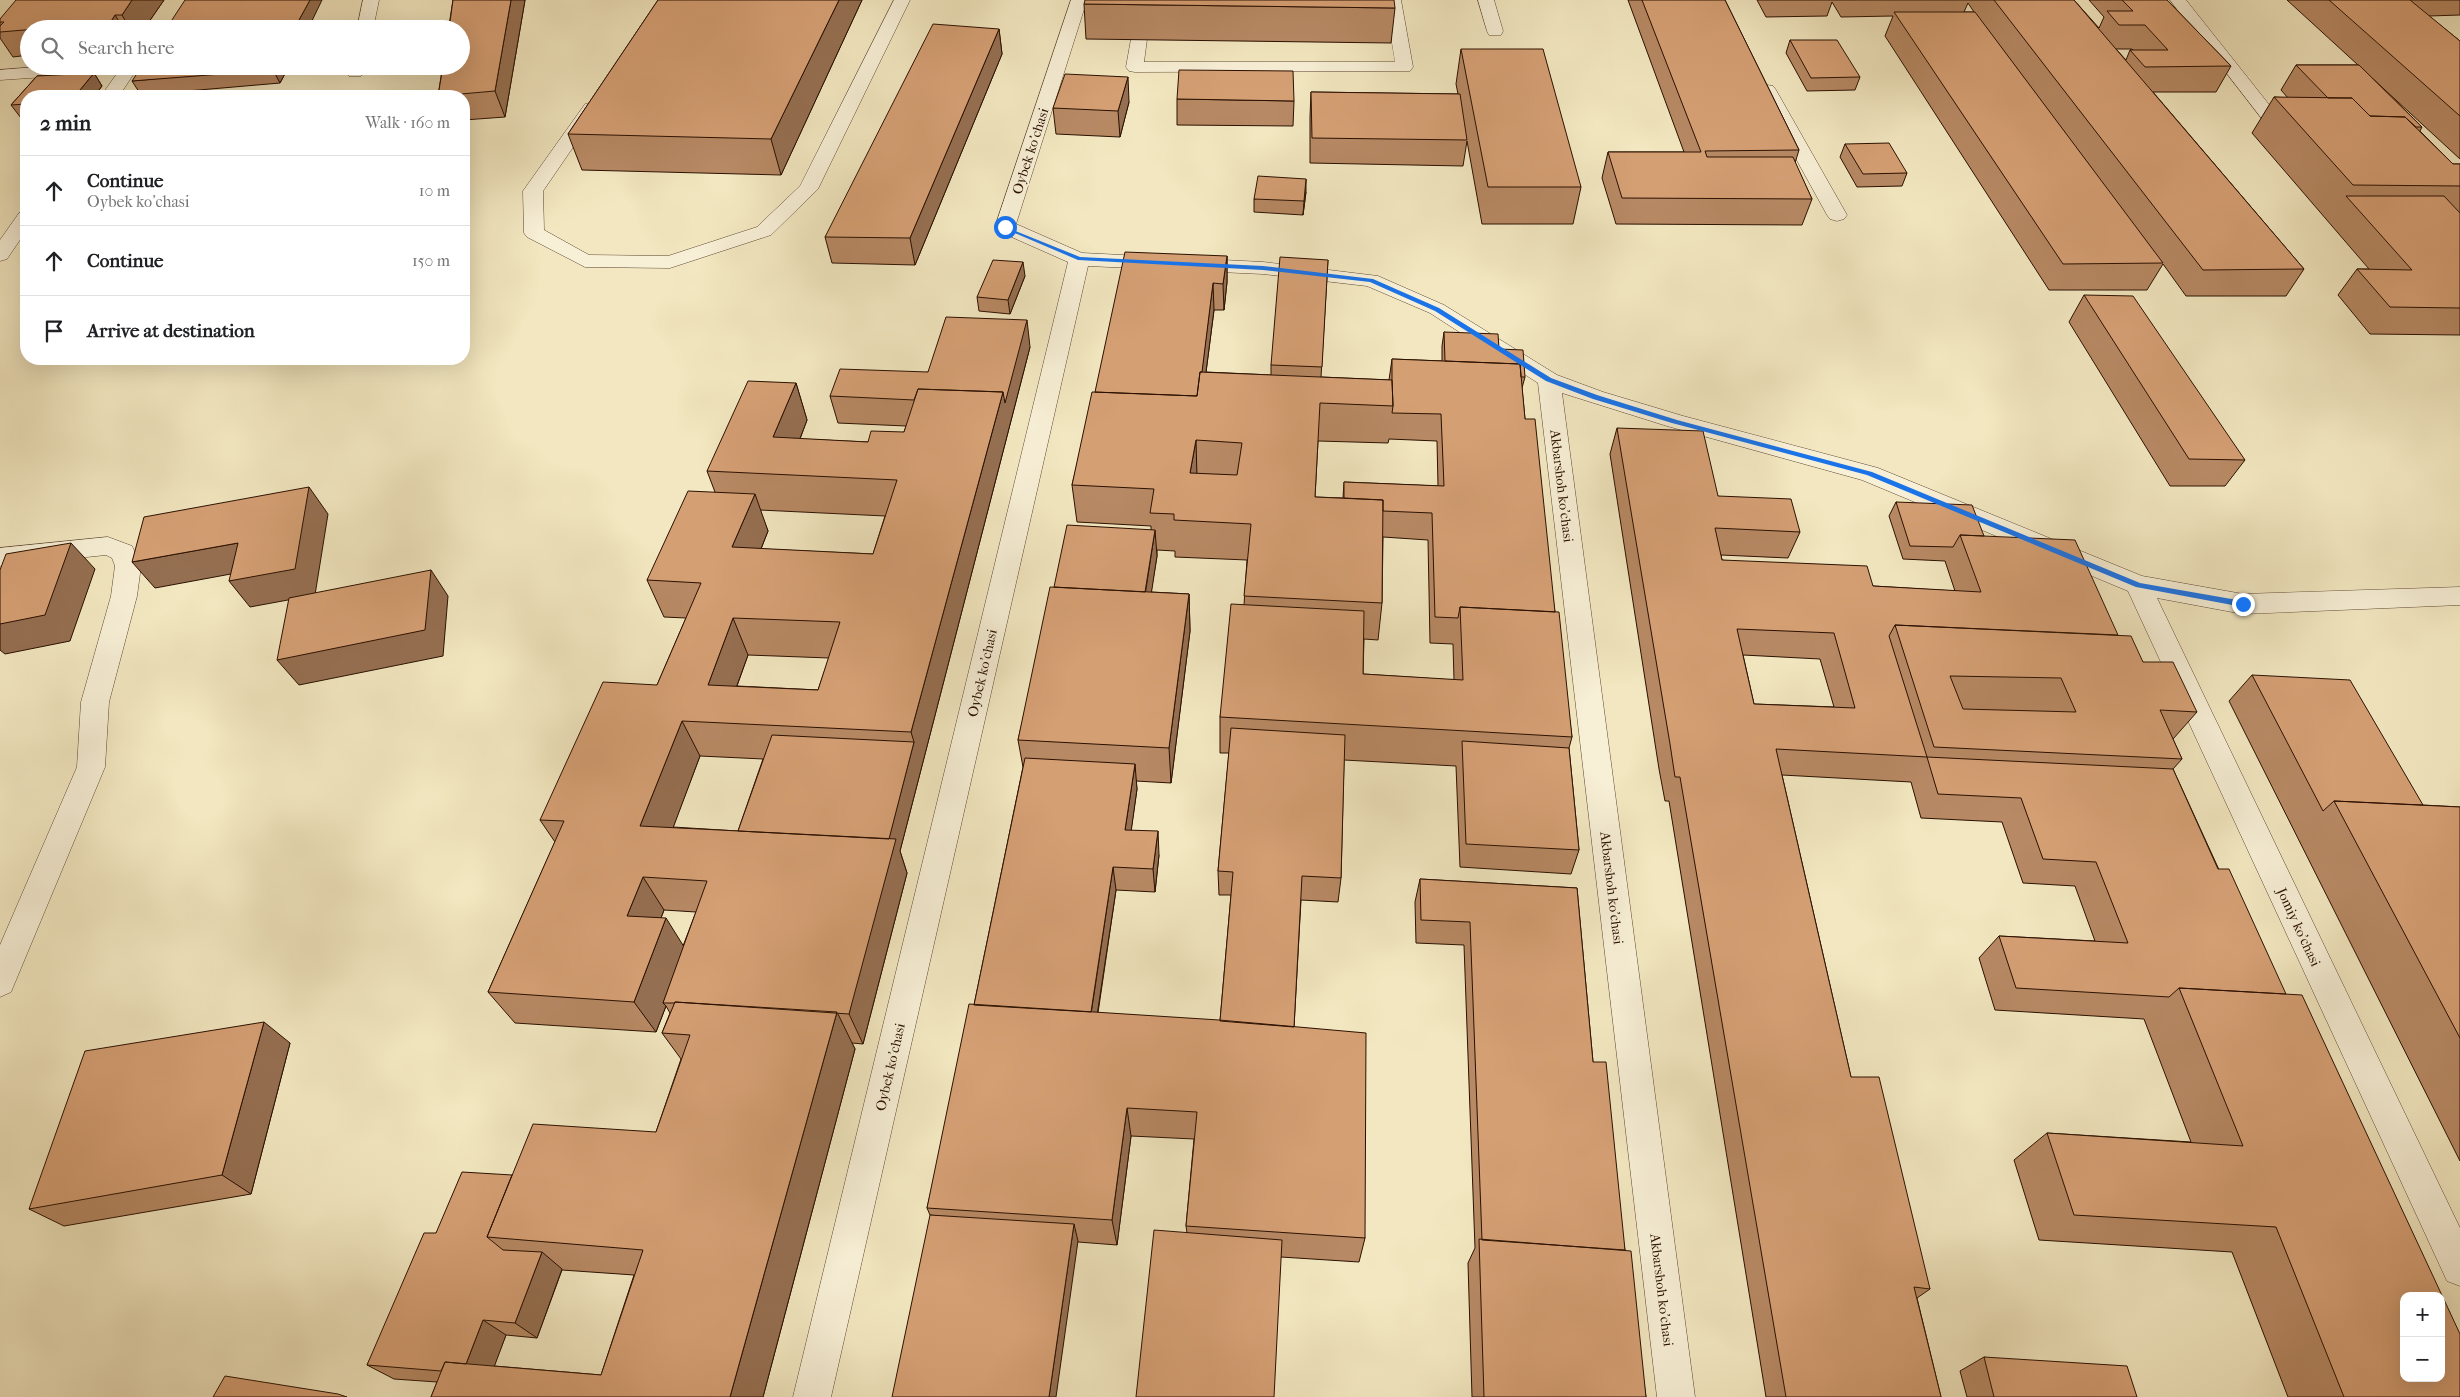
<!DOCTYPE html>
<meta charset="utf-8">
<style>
:root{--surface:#fff;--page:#f2f2f2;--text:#202124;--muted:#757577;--line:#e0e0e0}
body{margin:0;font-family:"IM FELL French Canon",serif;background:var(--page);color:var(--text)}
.controls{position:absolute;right:15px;bottom:15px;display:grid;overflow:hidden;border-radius:10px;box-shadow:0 5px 20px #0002}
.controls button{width:45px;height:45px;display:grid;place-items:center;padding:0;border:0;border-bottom:1px solid var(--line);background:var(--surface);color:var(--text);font:25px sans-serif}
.stop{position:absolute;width:15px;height:15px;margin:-11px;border:4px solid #1a73e8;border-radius:50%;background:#fff}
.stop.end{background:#1a73e8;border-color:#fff;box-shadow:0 1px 5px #0008}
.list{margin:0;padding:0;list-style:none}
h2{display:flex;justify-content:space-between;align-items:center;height:65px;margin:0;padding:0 20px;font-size:21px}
h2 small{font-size:16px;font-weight:400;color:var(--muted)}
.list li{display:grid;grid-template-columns:32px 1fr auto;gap:15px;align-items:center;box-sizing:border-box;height:70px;padding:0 20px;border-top:1px solid var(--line)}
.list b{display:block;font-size:19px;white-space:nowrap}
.list p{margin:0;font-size:16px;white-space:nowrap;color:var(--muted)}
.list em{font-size:16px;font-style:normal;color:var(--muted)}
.icon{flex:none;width:28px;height:28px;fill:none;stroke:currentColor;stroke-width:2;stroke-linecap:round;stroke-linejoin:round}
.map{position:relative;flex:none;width:2460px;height:1397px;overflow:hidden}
.search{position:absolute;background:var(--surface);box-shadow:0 5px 20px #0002;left:20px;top:20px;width:450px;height:55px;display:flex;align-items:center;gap:12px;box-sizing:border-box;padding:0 18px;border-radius:28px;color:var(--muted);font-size:19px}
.panel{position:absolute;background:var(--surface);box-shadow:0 5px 20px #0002;left:20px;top:90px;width:450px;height:275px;border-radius:20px}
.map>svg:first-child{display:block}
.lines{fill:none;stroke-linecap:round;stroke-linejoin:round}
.lane-casing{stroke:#5c4630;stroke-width:1}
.street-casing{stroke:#5c4630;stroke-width:1}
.lane{fill:#f7efd6;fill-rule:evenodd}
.street{fill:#f7efd6;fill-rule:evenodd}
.wall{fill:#b78964;stroke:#2a1000;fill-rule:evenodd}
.shaded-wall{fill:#956f51;stroke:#2a1000}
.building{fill:#d59f74;stroke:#2a1000;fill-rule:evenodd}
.route{fill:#1a73e8}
.labels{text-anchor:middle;stroke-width:4;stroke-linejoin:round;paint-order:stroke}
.street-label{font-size:14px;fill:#2a1000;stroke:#f7efd6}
</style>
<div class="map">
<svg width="2460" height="1397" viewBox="0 0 2460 1397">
<rect width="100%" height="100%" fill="#f2e7c0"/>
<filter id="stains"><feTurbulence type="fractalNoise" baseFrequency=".004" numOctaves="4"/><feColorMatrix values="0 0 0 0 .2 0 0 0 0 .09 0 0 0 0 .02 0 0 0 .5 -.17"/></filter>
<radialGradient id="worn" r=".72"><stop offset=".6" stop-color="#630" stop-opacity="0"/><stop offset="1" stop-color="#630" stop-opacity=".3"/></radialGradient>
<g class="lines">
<g class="lane-casing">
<path id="lane" d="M894,0H910L818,189L771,235L670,268L585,267L527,237L524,233L523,191L585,104H597L600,108L543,191L544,230L589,255L668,256L757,227L800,186Z
M1385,0H1401L1413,67L1410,71L1135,72L1129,71L1126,67L1131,39L1133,35H1145L1147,39L1144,62H1395Z
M1478,0H1494L1503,31L1501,35H1489L1487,31Z
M2170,0H2186L2275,112L2278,116L2275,120H2263Z
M1767,85L1773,86L1776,90L1847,215L1844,219L1837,221L1830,219L1827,215L1758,90L1761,86Z"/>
</g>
<g class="street-casing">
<path id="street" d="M363,0H379L373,29H357Z
M1071,0H1087L1016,224L1082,253L1263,262L1378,276L1444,305L1557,375L1603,392L1683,416L1878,468L2142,576L2243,594L2460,587V605L2243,614L2157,598L2460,1228V1286L2447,1281L2128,591L1862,480L1667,426L1562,393L1695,1397H1657L1538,383L1430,313L1367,286L1263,274L1088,266L831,1397H793L1068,262L998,231L995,227Z
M48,66H139L119,96H101L118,72L0,80V70Z
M347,66H365L361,76H349L346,72Z
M26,211V231L7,259L0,261V240L19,213Z
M108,537L132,546L141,566L137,596L109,702L105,767L11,992L0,997V945L77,767L81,702L111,596L115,566L112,558L106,555L0,566V548Z"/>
</g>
<use href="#lane" class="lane"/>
<use href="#street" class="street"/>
</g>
<path class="wall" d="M164,0L144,29H29V55L13,57L0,38V19Z
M453,0H525L505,117L464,120V96H438Z
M658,0H862L781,175L582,170L568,134Z
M1628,0H1725L1799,150L1795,163L1812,199L1802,225L1616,224L1602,178L1608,152H1684Z
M1757,0H2074L2099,28L2104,17L2089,0H2167L2231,66L2216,92H2153L2304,269L2286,296H2186L2163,264L2147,290H2049L1885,36L1893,16L1841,17L1832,2L1827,16L1766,17ZM1968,3L1974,12H1964ZM2116,49H2132L2133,50H2130L2126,60Z
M2287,0H2460V15L2429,16L2460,41V159L2372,78L2422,127L2420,131L2453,164H2460V335L2370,334L2338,295L2357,269H2369L2252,133L2274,97L2288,98L2281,90L2296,65H2358Z
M1084,4L1395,8L1391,43L1086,39Z
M999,29L1002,54L915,265L832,263L825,237Z
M1790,40L1860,77L1855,90L1807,91L1786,53Z
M1461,49L1581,187L1573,224H1482L1467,141L1463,166L1310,163V117L1311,92L1458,94L1456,84Z
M289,66L280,83L141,95L132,81Z
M94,73L102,86L94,96H26V118H21L11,105L37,76Z
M1177,99L1294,101L1293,126L1177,125Z
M1129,102L1120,137L1056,134L1053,108Z
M1845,144L1907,173L1902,186L1857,187L1840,157Z
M1306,192L1303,215L1254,212V199Z
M1227,256V282L1224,310H1214L1206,372L1271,375V365L1328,260L1321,377L1389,380L1392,359L1442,361V346L1444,332L1499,349L1525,377L1522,388L1525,419L1555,612L1572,737L1569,748L1579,850L1571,874L1460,867L1456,766L1344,760L1341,878L1338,902L1301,900L1294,1027L1365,1238L1359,1262L1281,1257L1187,1233L1186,1226L1194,1139L1131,1136L1117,1245L1078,1242L930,1215L927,1208L974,1005L1023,767L1018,740L1054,587L1151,530V526L1077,522L1072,485L1095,392ZM1389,439L1437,441L1438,486L1344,482L1343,498L1315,497L1318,441L1388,443ZM1383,537L1428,540L1430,643L1453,644L1454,680L1363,674L1364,639L1378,640L1382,603ZM1157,550L1175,551V557L1247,560L1244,605L1220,717V753H1229L1218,871L1219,895H1231L1220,1021L1098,1013L1116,890L1155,892L1159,855L1131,830L1137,789L1136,781L1171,783L1190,631L1189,594L1151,592L1157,556Z
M1025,276L1010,314L979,311L977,297Z
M2084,295L2245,460L2225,486H2170L2069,322Z
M1030,347L900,851L907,873L863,1044L852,1043L855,1049L763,1397H431L437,1382L394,1379L367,1365L436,1233L512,1175L656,1132L681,1059L662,1033L670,1013L666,1006L656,1032L515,1023L488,992L555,842L540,820L657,685L686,618L664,617L647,580L715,492L707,471L796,383L807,420L800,439L868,442L904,432L906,426L838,423L830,396ZM760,510L885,516L873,554L761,549L768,531ZM748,655L829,658L818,690L737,686ZM700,756L763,759L738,831L673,827ZM664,910L696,912L683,946L661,918ZM562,1270L634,1275L601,1375L494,1366L506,1335L537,1338Z
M1617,428L1718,496L1800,532L1788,558L1721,555L1722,560L1873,586L1955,591L1945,561L1903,559L1889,516L1896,502L1984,536L2118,635L2143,662L2197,712L2173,739L2182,759L2173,769L2460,1397H2288L2232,1252L2039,1240L2014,1160L2047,1133L2191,1142L2144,1019L1995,1010L1979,958L1999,936L2095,941L2075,886L2023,883L2002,822L1921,818L1911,782L1782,775L1851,1077L1930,1289L1917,1298L1941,1397H1766L1669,801H1665L1659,769L1610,454ZM1743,655L1820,659L1834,707L1754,704Z
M2252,675L2423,805L2460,807V1161L2229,701Z
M1420,879L1577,888L1593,1062L1625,1250L1646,1397H1472L1468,1263L1475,1248L1464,945L1416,943L1415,902Z
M290,1043L251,1194L64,1226L29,1209Z
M1984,1357L2137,1397H1967L1960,1371Z"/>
<path class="shaded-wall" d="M132,0H164L144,29H130L122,15Z
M310,0H322L308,29H294Z
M511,0H525L505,117L495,91Z
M839,0H862L781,175L771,139Z
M115,15L124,29H113L110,23Z
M999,29L1002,54L915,265L910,238Z
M275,66H289L280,83L273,70Z
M94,73L102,86L94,96H75Z
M1128,77L1129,102L1120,137L1118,111Z
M1306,179V192L1303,215L1304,201Z
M1227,256V282L1224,310L1223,284Z
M1023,262L1025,276L1010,314L1008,300Z
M1213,283L1214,310L1198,434L1197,407Z
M1027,320L1030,347L900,851L907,873L863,1044L849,1014L886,849L914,742L911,732L1003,392Z
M796,383L807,420L786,475L773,437Z
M1196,440L1197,478L1190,473Z
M309,487L328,514L315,595L250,607L229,581Z
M755,494L768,531L747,584L732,547Z
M1155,530L1157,556L1146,628L1144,602Z
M71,543L95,569L70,641L5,654L0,650V624Z
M238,543L258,569L155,588L132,562Z
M431,570L448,596L443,656L299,685L277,660Z
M1189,594L1190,631L1171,783L1169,748Z
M733,618L748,655L724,721L708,685Z
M682,721L700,756L661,860L640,826Z
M1135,764L1137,789L1128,854L1125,830Z
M1158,831L1159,855L1155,892L1153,869Z
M1113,867L1116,890L1093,1042L1090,1021Z
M643,877L664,910L649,949L627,916Z
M666,918L686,950L663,1003L666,1006L656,1032L634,1002Z
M837,1012L855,1049L763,1397H730Z
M264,1022L290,1043L251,1194L222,1175Z
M1127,1108L1131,1136L1117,1245L1112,1220Z
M1074,1224L1078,1241L1056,1397H1049Z
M542,1252L562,1269L537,1338L515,1323Z
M483,1320L506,1335L487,1386L463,1372Z"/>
<path class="building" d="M16,0H132L122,15H115L110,23L0,32V26L4,22H0V19Z
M185,0H310L294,29H166Z
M453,0H511L495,91L438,96L443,66H461V29H449Z
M658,0H839L771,139L568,134Z
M1085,0H1394L1395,8L1084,4Z
M1642,0H1725L1799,150L1705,151L1707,157H1793L1812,199L1622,198L1608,152H1701Z
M1994,0H2074L2304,269L2203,270Z
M2122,0H2167L2231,66L2145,67L2130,50H2168L2145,25H2119L2107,11H2133Z
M2329,0H2410L2460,41V116Z
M1894,12H1975L2163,263L2063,264Z
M933,24L999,29L910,238L825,237Z
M1790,40H1837L1860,77L1811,78Z
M1461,49H1543L1581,187H1488Z
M2296,65H2359L2422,127H2416L2405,117L2370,116L2352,98H2328Z
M142,66H275L273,70L132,81Z
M1179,70L1293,71L1294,101L1177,99Z
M94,73L75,96H26V104L11,105L37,76Z
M1065,74L1128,77L1118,111L1053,108Z
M1311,92L1460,94L1467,140L1312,138Z
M2274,97L2352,98L2370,116L2405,117L2453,164H2460V186L2353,185Z
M1889,143L1907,173L1863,174L1845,144Z
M1258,176L1306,179L1304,201L1254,199Z
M2346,196H2444L2460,213V308L2390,307L2357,269L2412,270Z
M1125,252L1227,256L1223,284L1213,283L1202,372H1200L1197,396L1095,392Z
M1280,257L1328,260L1322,367L1271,365Z
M993,260L1023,262L1008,300L977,297Z
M2084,295L2133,296L2245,460L2189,459Z
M946,317L1027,320L1005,403L1003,392L918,389L914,400L830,396L840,369L928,372Z
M1444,332L1498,334L1499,349L1523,350L1525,377H1521L1520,364L1445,361Z
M1392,359L1520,364L1525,419H1535L1555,612L1460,607L1458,618L1435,617L1432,513L1383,511V500L1344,498V482L1444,486L1441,414L1392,413L1393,406L1392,380Z
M1200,372L1392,380L1393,406L1320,403L1315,497L1383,500L1382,603L1244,596L1251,524L1174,520V514L1150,513L1154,489L1072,485L1092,392L1197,396ZM1196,440L1242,443L1237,475L1190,473Z
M748,381L796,383L773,437L868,442L871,431L904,432L918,389L1003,392L911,732L682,721L640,826L896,839L849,1014L675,1002L674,1003H663L707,881L643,877L627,916L666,918L634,1002L488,992L564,821L540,820L603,682L657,685L701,583L647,580L688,491L755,494L732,547L873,554L897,480L707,471ZM733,618L840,622L818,690L708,685Z
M1617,428L1703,431L1718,496L1791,499L1800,532L1715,528L1722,560L1867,566L1873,586L1981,592L1960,535L2075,540L2118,635L1895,625L1889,636L1927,757L1776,749L1851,1077H1879L1930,1289L1914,1287L1941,1397H1786L1680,777H1675L1670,744ZM1737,629L1834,633L1855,708L1754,704Z
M309,487L295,569L229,581L238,543L132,562L144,517Z
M1896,502L1972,505L1984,536L1960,535L1953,547L1910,546Z
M1067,525L1155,530L1145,592L1054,587Z
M71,543L45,615L0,624V570L6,554Z
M431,570L425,630L277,660L289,598Z
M1050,587L1189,594L1169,748L1018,740Z
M1231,604L1364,611L1363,674L1463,680L1460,607L1559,612L1572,737L1220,717Z
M1895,625L2131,636L2143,662H2173L2197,712L2160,710L2182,759L1934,747ZM1950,676L2061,678L2076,712L1963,709Z
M2252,675L2350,680L2423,805L2334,801L2323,811Z
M1231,728L1345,735L1341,878L1302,876L1294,1027L1220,1021L1233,872L1218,871Z
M772,735L914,742L889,839L738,831Z
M1462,741L1569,748L1579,850L1466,844Z
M1927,757L2173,769L2218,869H2229L2286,994L2179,988L2169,997L2016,988L1999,936L2128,943L2096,862L2043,859L2021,798L1938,794Z
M1025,758L1135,764L1125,830L1158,831L1153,869L1113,867L1091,1012L974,1005Z
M2334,801L2460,807V1038Z
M1420,879L1577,888L1593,1062H1606L1625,1250L1482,1240L1470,922L1421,920Z
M2179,988L2302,995L2460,1334V1397H2344L2276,1227L2074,1215L2047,1133L2243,1146ZM2404,1296H2441V1378H2404Z
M675,1002L837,1012L730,1397H431L445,1362L601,1375L643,1250L487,1237L533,1124L656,1132L690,1035L662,1033Z
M969,1004L1219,1020L1366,1033L1365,1238L1186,1226L1197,1112L1127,1108L1112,1220L927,1208Z
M264,1022L222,1175L29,1209L85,1051Z
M462,1172L512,1175L487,1237L503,1250L542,1252L515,1323L483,1320L466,1364L445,1362L441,1371L367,1365L424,1233H436Z
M930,1215L1074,1224L1049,1397H892Z
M1154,1230L1282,1240L1274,1397H1136Z
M1479,1239L1631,1251L1646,1397H1484Z
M1984,1357L2127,1366L2137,1397H1994Z
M225,1376L338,1394L347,1397H213Z"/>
<path class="route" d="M1003,226L1080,257L1263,266L1373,279L1439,308L1551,378L1597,395L1677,420L1872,472L2140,583L2243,601L2247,604L2243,607L2136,587L1867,475L1672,423L1593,399L1546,381L1435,311L1370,282L1263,270L1078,260L1003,228Z"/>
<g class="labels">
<g class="street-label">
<text transform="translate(1030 151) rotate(-72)" y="5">Oybek ko'chasi</text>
<text transform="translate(1562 486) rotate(83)" y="5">Akbarshoh ko'chasi</text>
<text transform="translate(982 673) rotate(-77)" y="5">Oybek ko'chasi</text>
<text transform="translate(1612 888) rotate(83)" y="5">Akbarshoh ko'chasi</text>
<text transform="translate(2299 927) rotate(65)" y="5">Jomiy ko'chasi</text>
<text transform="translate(890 1067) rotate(-77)" y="5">Oybek ko'chasi</text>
<text transform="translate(1662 1290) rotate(83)" y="5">Akbarshoh ko'chasi</text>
</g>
</g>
<rect width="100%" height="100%" filter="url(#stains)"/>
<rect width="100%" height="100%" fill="url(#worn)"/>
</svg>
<div class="controls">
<button>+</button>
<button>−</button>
</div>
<div class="stop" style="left:1005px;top:227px"></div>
<div class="stop end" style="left:2243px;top:604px"></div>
<div class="search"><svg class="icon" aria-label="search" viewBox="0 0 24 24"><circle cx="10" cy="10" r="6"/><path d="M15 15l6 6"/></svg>Search here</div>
<section class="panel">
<h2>2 min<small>Walk · 160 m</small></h2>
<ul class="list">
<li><svg class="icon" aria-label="ahead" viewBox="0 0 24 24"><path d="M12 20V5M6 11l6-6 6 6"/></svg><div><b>Continue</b><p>Oybek ko'chasi</p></div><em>10 m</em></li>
<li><svg class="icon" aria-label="ahead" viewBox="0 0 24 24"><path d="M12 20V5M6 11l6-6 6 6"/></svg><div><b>Continue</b></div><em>150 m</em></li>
<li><svg class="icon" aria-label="arrive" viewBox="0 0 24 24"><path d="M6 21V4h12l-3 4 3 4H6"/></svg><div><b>Arrive at destination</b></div></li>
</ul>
</section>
</div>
